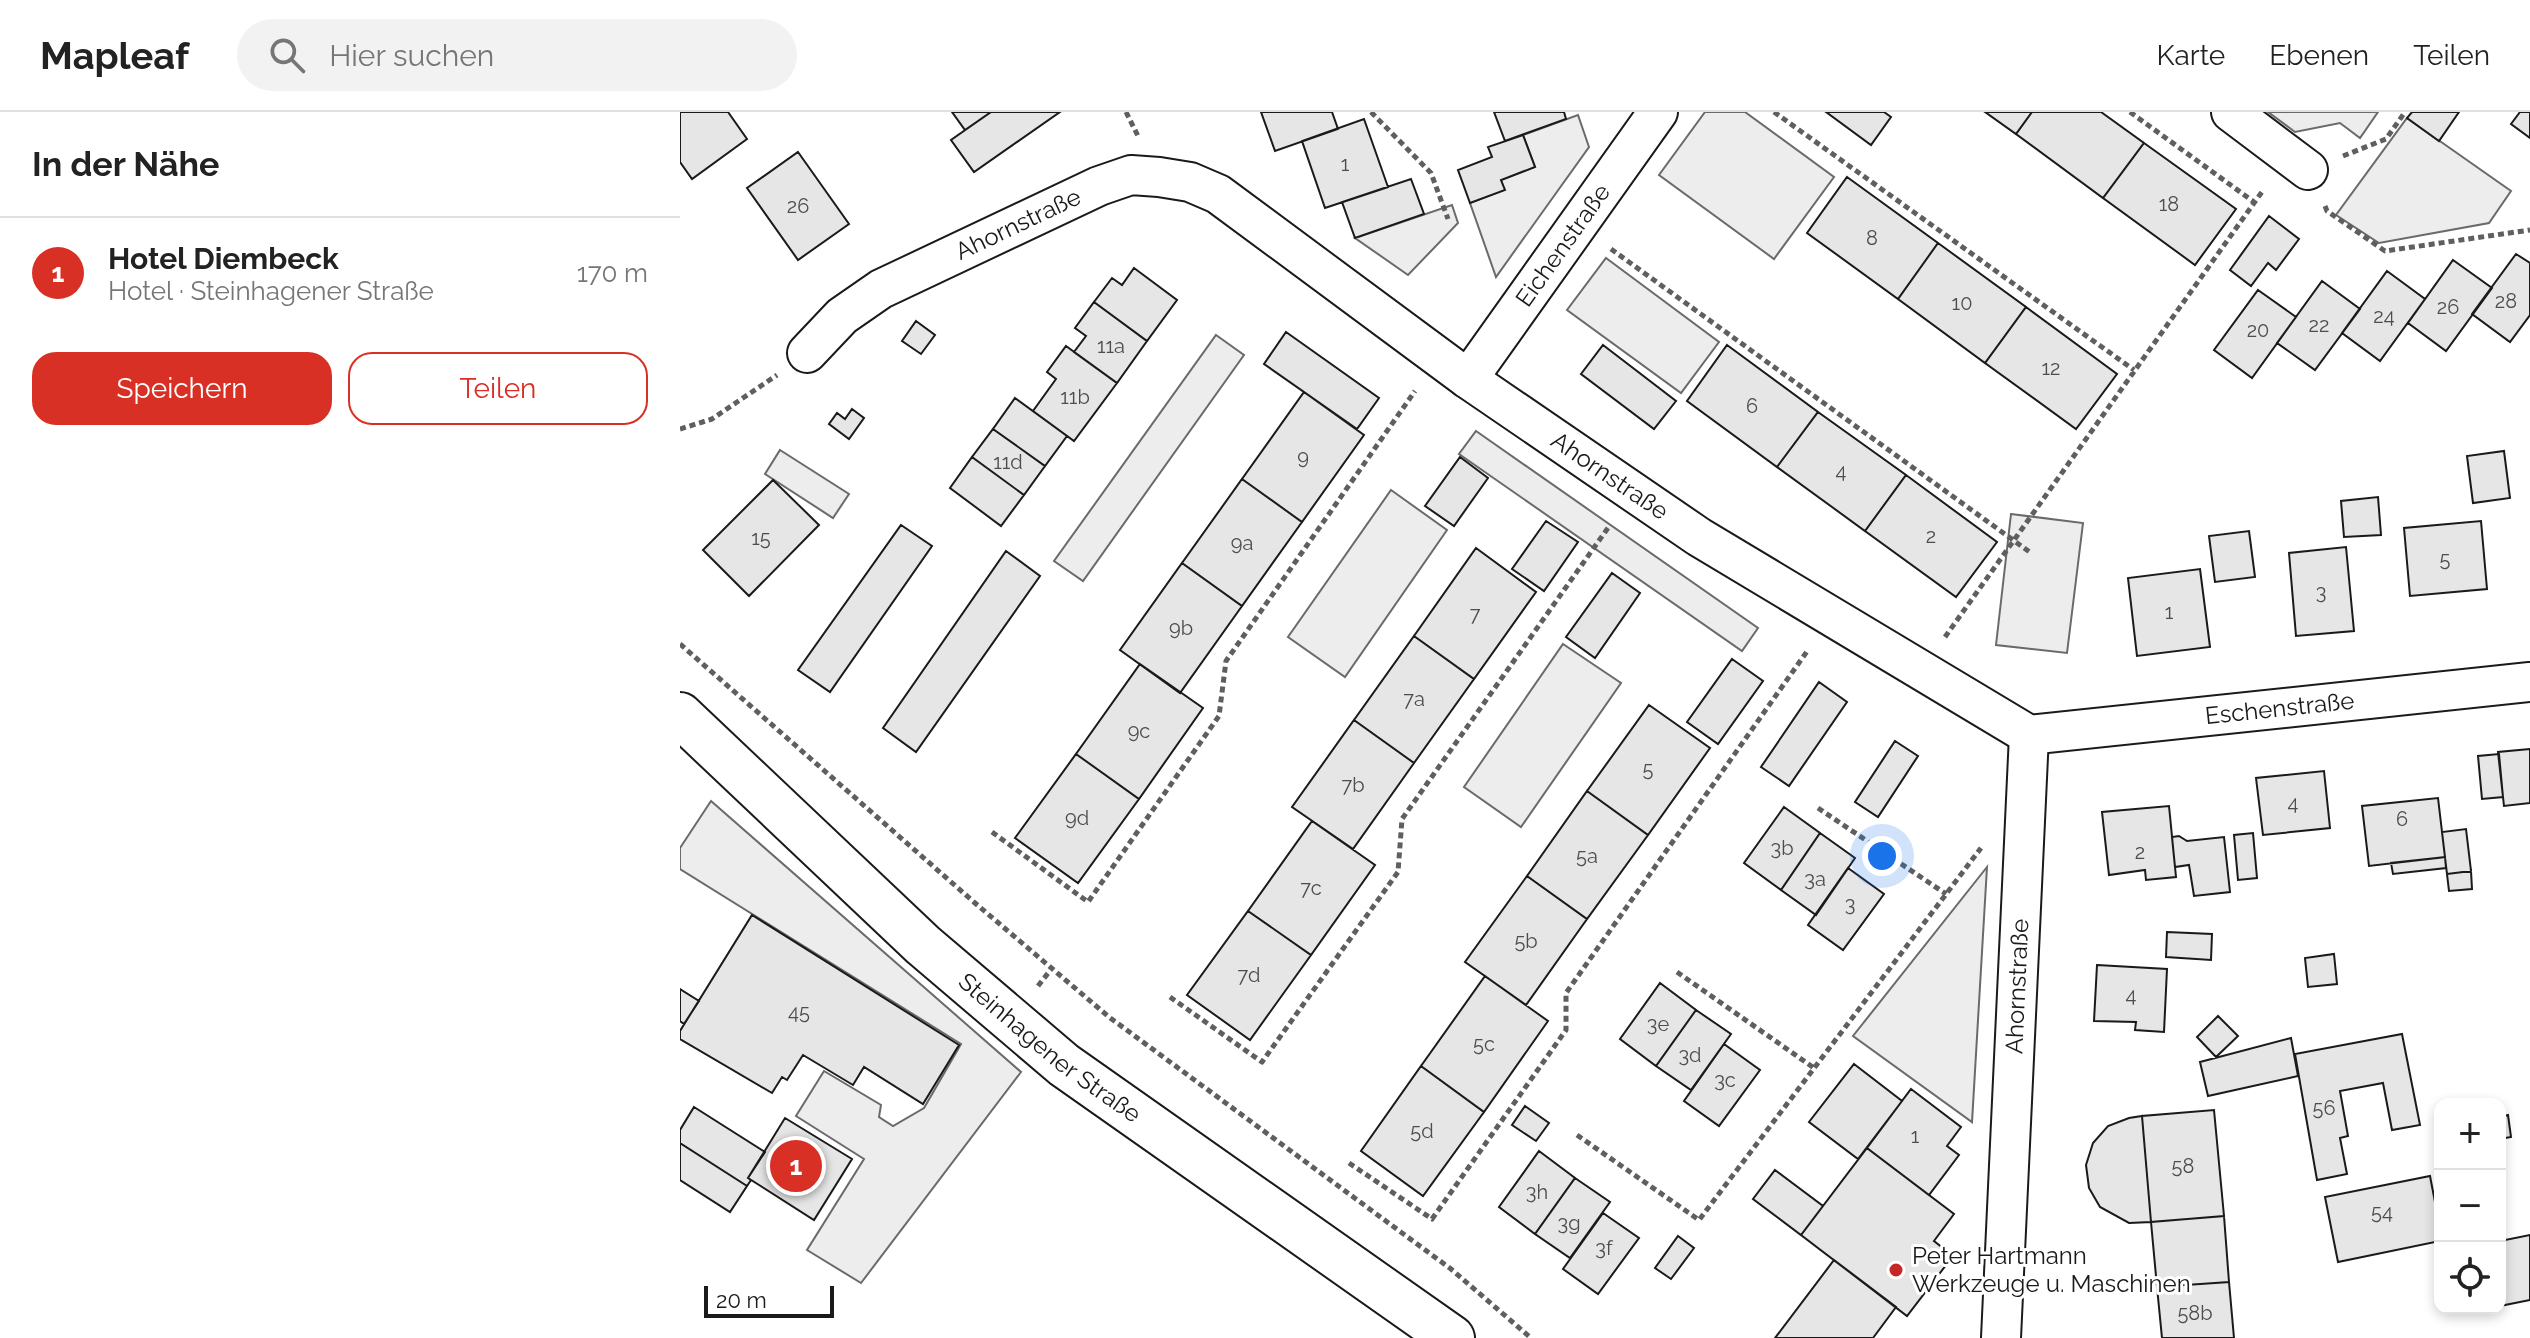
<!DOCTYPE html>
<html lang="de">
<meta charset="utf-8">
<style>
:root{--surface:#fff;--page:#f2f2f2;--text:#222;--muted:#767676;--line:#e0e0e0;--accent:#d93025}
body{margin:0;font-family:Raleway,sans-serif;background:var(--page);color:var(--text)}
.controls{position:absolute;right:24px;bottom:24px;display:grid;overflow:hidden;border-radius:16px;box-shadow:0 4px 12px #0003}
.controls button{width:72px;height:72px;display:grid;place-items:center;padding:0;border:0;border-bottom:2px solid var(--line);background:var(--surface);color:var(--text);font:40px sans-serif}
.scale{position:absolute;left:24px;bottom:20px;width:130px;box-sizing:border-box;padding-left:8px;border:4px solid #1a1a1a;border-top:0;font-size:22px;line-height:28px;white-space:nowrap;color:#1a1a1a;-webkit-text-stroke:6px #fff;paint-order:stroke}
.you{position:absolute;left:1202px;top:744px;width:28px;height:28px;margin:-20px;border:6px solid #fff;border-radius:50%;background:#1a73e8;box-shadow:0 0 0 12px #1a73e833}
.badge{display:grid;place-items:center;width:52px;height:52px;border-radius:50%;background:var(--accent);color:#fff;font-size:26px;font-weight:700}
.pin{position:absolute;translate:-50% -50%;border:4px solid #fff;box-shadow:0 2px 8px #0006}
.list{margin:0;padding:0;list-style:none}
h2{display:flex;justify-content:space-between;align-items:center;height:104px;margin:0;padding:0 32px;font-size:34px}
h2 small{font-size:26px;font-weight:400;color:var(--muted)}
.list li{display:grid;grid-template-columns:52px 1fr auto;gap:24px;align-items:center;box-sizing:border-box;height:112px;padding:0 32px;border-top:2px solid var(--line)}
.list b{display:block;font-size:30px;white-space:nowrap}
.list p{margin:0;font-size:26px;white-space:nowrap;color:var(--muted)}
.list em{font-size:26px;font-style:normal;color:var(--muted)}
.actions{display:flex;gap:16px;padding:24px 32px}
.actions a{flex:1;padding:18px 0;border:2px solid var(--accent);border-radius:24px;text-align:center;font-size:28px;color:var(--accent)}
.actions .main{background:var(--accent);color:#fff}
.icon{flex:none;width:44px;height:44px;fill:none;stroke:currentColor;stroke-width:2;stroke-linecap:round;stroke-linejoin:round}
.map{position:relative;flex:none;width:1850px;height:1226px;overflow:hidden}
header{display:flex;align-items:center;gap:48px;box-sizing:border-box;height:112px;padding:0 40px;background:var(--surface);border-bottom:2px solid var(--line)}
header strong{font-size:38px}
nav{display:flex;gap:44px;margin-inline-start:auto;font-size:28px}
.search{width:560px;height:72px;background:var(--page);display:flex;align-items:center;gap:20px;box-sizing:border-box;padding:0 28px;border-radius:44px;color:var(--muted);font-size:30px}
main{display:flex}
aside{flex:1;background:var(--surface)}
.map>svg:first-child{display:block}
.parking{fill:#ededed;stroke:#6a6a6a;stroke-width:2}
.building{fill:#e6e6e6;stroke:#1a1a1a;stroke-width:2}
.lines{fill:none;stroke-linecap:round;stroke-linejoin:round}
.street-casing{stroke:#1a1a1a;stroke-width:42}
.secondary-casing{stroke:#1a1a1a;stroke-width:48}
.path{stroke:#5f5f5f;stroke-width:5;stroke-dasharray:6 4;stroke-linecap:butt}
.street{stroke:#fff;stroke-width:38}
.secondary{stroke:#fff;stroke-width:44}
.poi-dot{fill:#c62828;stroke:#fff;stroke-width:3}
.labels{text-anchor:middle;stroke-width:6;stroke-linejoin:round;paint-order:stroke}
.number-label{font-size:20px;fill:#4d4d4d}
.street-label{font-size:24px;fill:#1a1a1a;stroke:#fff}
.poi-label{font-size:24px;fill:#1a1a1a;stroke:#fff;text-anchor:start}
</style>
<header>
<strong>Mapleaf</strong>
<div class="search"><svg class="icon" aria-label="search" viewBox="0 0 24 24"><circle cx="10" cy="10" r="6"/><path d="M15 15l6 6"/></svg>Hier suchen</div>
<nav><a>Karte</a><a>Ebenen</a><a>Teilen</a></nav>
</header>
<main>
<aside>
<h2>In der Nähe<small></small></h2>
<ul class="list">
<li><span class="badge">1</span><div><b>Hotel Diembeck</b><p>Hotel · Steinhagener Straße</p></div><em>170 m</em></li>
</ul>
<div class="actions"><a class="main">Speichern</a><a>Teilen</a></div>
</aside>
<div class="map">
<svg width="1850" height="1226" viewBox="0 0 1850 1226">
<rect width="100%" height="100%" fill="#fff"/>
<path class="parking" d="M1025,0H1065L1154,65L1094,147L979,63Z
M1588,0H1698L1680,26L1660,11L1615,20Z
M898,3L909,35L816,165L790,91L824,78L821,68L855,55L843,23Z
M1727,6L1831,79L1809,111L1699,131L1656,103Z
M772,93L778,111L728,163L675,126Z
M926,146L1039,230L1001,281L887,198Z
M536,223L564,243L403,469L374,449Z
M796,319L1078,516L1062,539L779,342Z
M100,338L169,382L153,406L85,362Z
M711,378L767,418L665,565L608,525Z
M1331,402L1403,411L1387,541L1316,533Z
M883,532L941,571L841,715L784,675Z
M31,689L341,960L181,1171L127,1138L184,1047L116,1004L144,959L201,993L199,1005L213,1014L244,996L281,932L0,757V736Z
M1307,755L1292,1010L1173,924Z"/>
<path class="building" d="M0,0H48L67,27L12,67L0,50Z
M272,0H311L285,18Z
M311,0H380L294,60L271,28Z
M581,0H652L658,17L595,39Z
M814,0H884L886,7L825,29Z
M1146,0H1204L1211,5L1191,33Z
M1305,0H1352L1336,22Z
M1352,0H1421L1464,31L1423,86L1336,22Z
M1732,0H1779L1759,29L1727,6Z
M1840,0H1850V26L1831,12Z
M684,7L708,75L645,96L622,29Z
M843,23L855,55L821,68L825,78L790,91L778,58L812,45L808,35Z
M1464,31L1556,97L1515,153L1423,86Z
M118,40L169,112L118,148L67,76Z
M1167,65L1258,131L1218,187L1127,121Z
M731,67L744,102L675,126L662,90Z
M1589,104L1619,127L1596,158L1588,151L1571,174L1550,158Z
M1258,131L1346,195L1305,251L1218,187Z
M1836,142L1850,151V203L1830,230L1792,202Z
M1773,148L1812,176L1766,239L1728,211Z
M454,156L497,188L467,229L414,190L432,166L442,173Z
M1707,159L1745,187L1700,249L1662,221Z
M1642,169L1680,197L1635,258L1597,231Z
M1578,178L1616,205L1572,266L1534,238Z
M414,190L467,229L437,271L394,240L406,224L395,216Z
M1346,195L1437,262L1396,317L1305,251Z
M236,209L255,223L241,242L222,229Z
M606,220L699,286L677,317L584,252Z
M923,233L996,289L974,317L901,262Z
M1047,233L1138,300L1097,355L1007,289Z
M386,234L437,271L394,329L353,299L376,267L367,260Z
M624,280L684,323L622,410L562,367Z
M335,286L387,324L365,354L313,317Z
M172,297L184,306L169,327L149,312L157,301L165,307Z
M1138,300L1226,363L1185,419L1097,355Z
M313,317L365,354L344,383L292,345Z
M1824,339L1830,386L1793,391L1787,344Z
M292,345L344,383L321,414L270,376Z
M780,345L808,366L774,414L745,394Z
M1226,363L1317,430L1276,485L1185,419Z
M562,367L622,410L562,494L502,451Z
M93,368L139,413L69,484L23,438Z
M1698,385L1701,423L1664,425L1661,389Z
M866,409L898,430L864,479L832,457Z
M1801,409L1807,477L1730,484L1724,416Z
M221,413L252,434L150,580L118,558Z
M1569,419L1575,465L1535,470L1529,424Z
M1666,435L1674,519L1616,524L1609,441Z
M796,436L856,480L794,567L734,524Z
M326,439L360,464L236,640L203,616Z
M502,451L562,494L500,581L440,538Z
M1520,457L1530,535L1457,544L1448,466Z
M932,461L960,481L915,546L886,525Z
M734,524L794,567L734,651L674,608Z
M1052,547L1083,569L1038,632L1007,610Z
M460,552L523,596L459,687L396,642Z
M1139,570L1167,590L1109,674L1081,655Z
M969,593L1030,636L968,723L907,679Z
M674,608L734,651L673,737L612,695Z
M1215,629L1238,644L1198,705L1175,690Z
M1850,637V691L1824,694L1818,640Z
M396,642L459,687L398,771L335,726Z
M1819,642L1823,685L1802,687L1798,644Z
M1644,659L1650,716L1583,723L1576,666Z
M907,679L968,723L907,807L847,764Z
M1758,686L1765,745L1689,754L1682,694Z
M1489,694L1496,765L1466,768L1465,758L1429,763L1422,700Z
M1104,695L1140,721L1101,778L1064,751Z
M632,709L695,753L631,843L568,799Z
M1786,717L1791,759L1767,762L1762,720Z
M1140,721L1175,746L1136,803L1101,778Z
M1573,721L1577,766L1558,768L1554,723Z
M1499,724L1507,729L1544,725L1550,780L1514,784L1509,753L1495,755L1492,725Z
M1765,745L1766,756L1713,762L1711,751Z
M1168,756L1204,782L1163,838L1128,813Z
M1791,759L1792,777L1769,779L1767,762Z
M847,764L907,807L846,893L785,850Z
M568,799L631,843L570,928L507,883Z
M72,803L279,933L243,992L184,955L173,973L123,943L107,968L102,965L92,981L0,927V919Z
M1487,820L1532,822L1531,848L1486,845Z
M1654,842L1657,872L1628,875L1625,846Z
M1417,853L1487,857L1484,920L1455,918L1456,910L1414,909Z
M805,864L868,909L804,1000L741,954Z
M980,871L1016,898L976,954L940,927Z
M0,877L19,889L4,912L0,909Z
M1016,898L1051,922L1011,978L976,954Z
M1538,904L1558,924L1536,945L1517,925Z
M1722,922L1740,1013L1712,1018L1703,971L1660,979L1668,1024L1660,1026L1667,1062L1637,1068L1615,942Z
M1611,926L1618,964L1528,984L1520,950Z
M1044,932L1080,958L1039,1014L1004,989Z
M1174,952L1222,989L1178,1047L1129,1010Z
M741,954L804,1000L743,1084L681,1039Z
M1231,977L1281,1015L1267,1034L1279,1043L1249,1083L1187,1036Z
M845,994L869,1011L856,1029L832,1013Z
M14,995L85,1040L68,1066L71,1068L67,1074L0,1031V1018Z
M1534,998L1544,1104L1471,1110L1462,1004Z
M1828,1003L1831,1025L1820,1027V1005Z
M1462,1004L1471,1110L1449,1111L1420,1095L1409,1076L1406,1053L1413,1031L1428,1014L1449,1006Z
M105,1006L172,1047L134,1108L68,1066Z
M0,1031L67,1074L50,1100L0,1068Z
M1187,1036L1274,1102L1254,1129L1273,1144L1227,1204L1121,1123Z
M859,1039L895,1066L855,1122L819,1095Z
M1095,1058L1143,1094L1121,1123L1073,1087Z
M1750,1064L1760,1116V1129L1658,1150L1645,1085Z
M895,1066L930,1090L890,1146L855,1122Z
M923,1101L959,1126L918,1182L883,1157Z
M1544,1104L1549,1170L1477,1175L1471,1110Z
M1850,1123V1188L1820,1194V1129Z
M998,1124L1014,1136L991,1167L975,1156Z
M1154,1148L1216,1195L1193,1226H1095Z
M1549,1170L1554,1226H1482L1477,1175Z"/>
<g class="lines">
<g class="street-casing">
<g id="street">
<path d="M1551,0L1628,58"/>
<path id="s1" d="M127,241L162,204L201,177L419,74L451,63L479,65L510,70L538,82L788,267L1019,425L1349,623"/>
<path id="s2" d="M788,267L978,0"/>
<path id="s3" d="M1349,623L1850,570"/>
<path id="s4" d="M1321,1226L1349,623"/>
</g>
</g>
<g class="secondary-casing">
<g id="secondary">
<path id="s5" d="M0,603L243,833L384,953L772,1226"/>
</g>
</g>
<path class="path" d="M446,0L458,24
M691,0L751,61L768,107
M1094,0L1454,258
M1450,0L1574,90
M1663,44L1706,27L1725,0
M1645,94L1647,99L1705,139L1850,118
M931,137L1351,441
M0,317L32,307L97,263
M1265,525L1584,77
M0,532L295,791L429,905L771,1157L851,1226
M1138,696L1266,782
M312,720L408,790L539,604L546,549L735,279
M997,860L1134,956
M358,874L372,856
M490,885L582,950L718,760L722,707L930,413
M897,1023L1019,1108L1301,736
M669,1051L752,1107L886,918V881L1128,538"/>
<use href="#street" class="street"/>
<use href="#secondary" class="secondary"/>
</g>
<circle class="poi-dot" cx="1216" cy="1158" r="8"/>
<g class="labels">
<g class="number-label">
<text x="665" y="59">1</text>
<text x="1489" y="99">18</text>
<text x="118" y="101">26</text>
<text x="1192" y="133">8</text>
<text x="1826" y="196">28</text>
<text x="1282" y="198">10</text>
<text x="1768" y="202">26</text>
<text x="1704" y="211">24</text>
<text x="1639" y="220">22</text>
<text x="1578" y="225">20</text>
<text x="431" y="241">11a</text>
<text x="1371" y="263">12</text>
<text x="395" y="292">11b</text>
<text x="1072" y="301">6</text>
<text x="623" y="352">9</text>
<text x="328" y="357">11d</text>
<text x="1161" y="366">4</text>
<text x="1251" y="431">2</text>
<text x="81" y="433">15</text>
<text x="562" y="438">9a</text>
<text x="1765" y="454">5</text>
<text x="1641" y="487">3</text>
<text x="1489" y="507">1</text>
<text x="795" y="509">7</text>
<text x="501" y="523">9b</text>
<text x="734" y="594">7a</text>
<text x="459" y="626">9c</text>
<text x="968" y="664">5</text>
<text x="673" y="680">7b</text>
<text x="1613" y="698">4</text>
<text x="397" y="713">9d</text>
<text x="1722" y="714">6</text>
<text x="1102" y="743">3b</text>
<text x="1460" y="747">2</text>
<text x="907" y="751">5a</text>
<text x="1135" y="774">3a</text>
<text x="631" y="783">7c</text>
<text x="1170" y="799">3</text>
<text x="846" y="836">5b</text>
<text x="569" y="870">7d</text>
<text x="1451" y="890">4</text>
<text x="119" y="907">45</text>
<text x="978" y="919">3e</text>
<text x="804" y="939">5c</text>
<text x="1010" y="950">3d</text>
<text x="1045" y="975">3c</text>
<text x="1644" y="1003">56</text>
<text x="742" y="1026">5d</text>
<text x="1235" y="1031">1</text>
<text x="1503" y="1061">58</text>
<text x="857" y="1087">3h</text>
<text x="1702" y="1107">54</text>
<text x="889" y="1118">3g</text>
<text x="924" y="1143">3f</text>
<text x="1515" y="1208">58b</text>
</g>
<g class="street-label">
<text dy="8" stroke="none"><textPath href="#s1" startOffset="250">Ahornstraße</textPath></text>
<text dy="8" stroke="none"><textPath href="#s2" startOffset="164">Eichenstraße</textPath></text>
<text dy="8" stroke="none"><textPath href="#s1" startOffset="946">Ahornstraße</textPath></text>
<text dy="8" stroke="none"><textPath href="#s3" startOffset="252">Eschenstraße</textPath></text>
<text dy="8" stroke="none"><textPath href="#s4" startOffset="352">Ahornstraße</textPath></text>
<text dy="8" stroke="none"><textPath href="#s5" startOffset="498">Steinhagener Straße</textPath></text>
</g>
<g class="poi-label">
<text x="1232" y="1152">Peter Hartmann<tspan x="1232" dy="28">Werkzeuge u. Maschinen</tspan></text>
</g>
</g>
</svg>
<div class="controls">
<button>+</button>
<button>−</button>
<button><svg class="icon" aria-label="locate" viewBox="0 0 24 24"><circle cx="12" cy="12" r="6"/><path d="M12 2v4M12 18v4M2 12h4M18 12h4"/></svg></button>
</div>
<div class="scale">20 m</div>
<div class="you"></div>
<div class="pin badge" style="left:116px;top:1054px">1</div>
</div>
</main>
